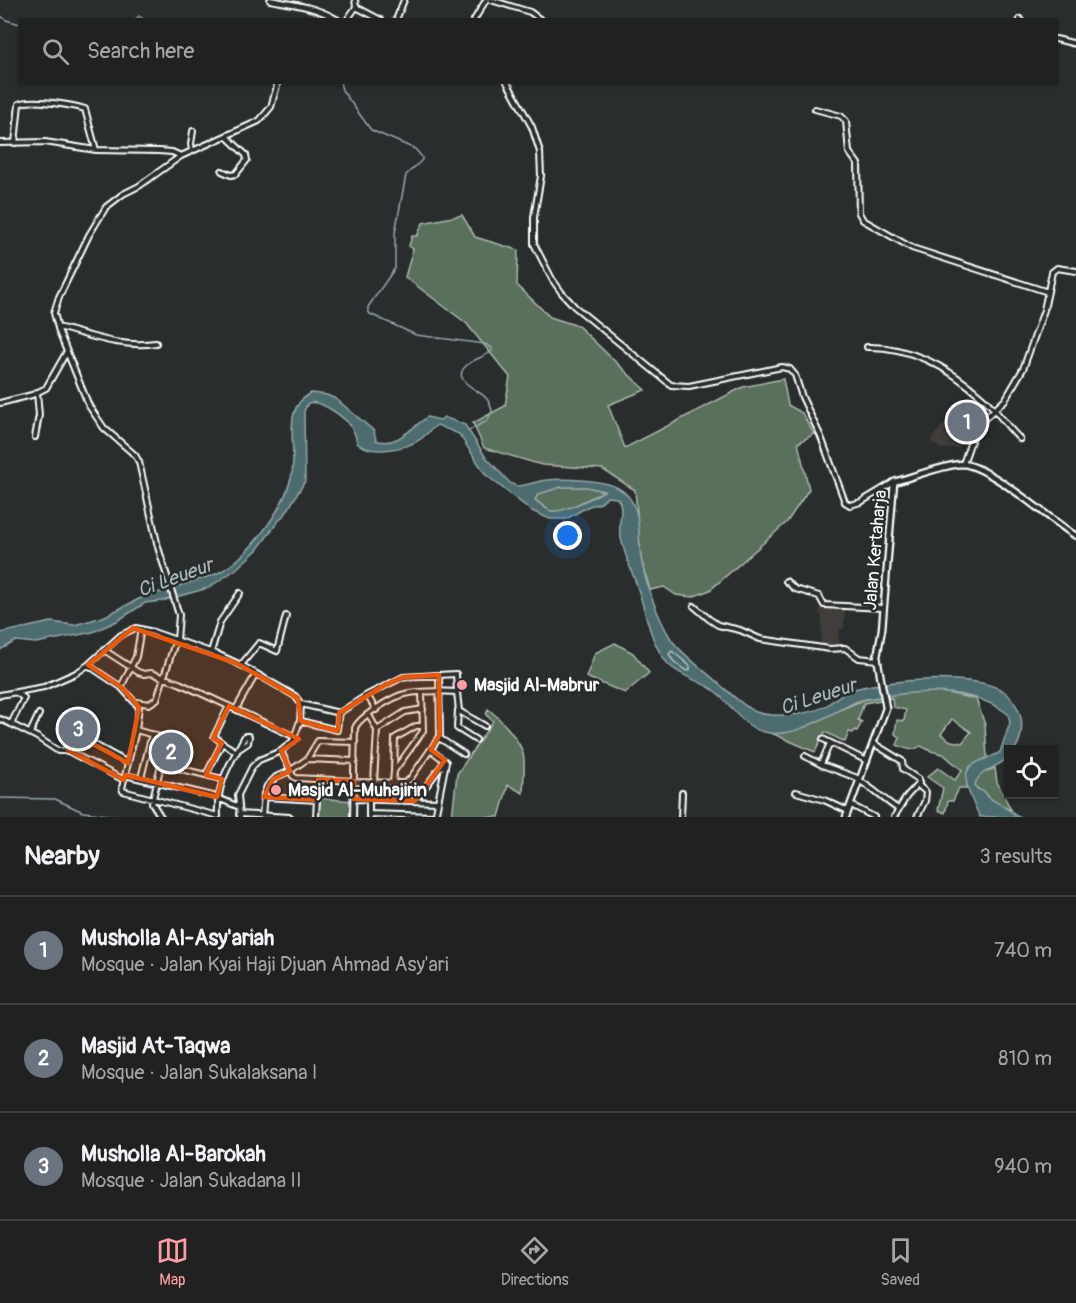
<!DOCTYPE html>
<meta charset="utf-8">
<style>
:root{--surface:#202222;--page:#282a2a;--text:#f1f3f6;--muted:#a2a4a5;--line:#3d3f40;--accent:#ff9aa2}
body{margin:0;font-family:Pangolin,sans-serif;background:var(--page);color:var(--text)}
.controls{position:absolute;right:18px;bottom:18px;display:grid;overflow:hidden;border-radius:0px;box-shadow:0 2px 4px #0004}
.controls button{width:54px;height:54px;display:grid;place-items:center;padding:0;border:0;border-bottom:2px solid var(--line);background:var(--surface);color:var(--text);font:30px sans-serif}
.you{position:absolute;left:568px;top:536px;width:21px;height:21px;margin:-15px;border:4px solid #fff;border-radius:50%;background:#1a73e8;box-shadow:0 0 0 9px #1a73e833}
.badge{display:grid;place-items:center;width:39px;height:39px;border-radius:50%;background:var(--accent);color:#fff;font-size:20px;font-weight:700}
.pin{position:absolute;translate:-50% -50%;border:3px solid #fff;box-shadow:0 2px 6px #0006}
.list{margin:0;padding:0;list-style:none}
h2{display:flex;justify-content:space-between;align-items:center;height:78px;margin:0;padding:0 24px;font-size:26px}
h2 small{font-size:20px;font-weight:400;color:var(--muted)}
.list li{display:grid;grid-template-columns:39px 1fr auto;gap:18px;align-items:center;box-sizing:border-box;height:108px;padding:0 24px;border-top:2px solid var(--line)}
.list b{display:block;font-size:22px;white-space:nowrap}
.list p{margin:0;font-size:20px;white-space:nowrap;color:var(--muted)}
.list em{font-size:20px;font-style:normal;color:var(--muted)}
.icon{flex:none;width:33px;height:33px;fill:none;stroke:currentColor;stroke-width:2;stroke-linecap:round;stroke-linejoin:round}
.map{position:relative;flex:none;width:1076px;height:817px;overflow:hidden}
.search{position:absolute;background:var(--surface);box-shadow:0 2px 4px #0004;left:18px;right:18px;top:18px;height:66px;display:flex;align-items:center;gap:15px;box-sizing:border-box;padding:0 21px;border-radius:0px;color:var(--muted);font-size:22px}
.sheet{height:402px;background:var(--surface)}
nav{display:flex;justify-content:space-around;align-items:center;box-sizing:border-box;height:84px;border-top:2px solid var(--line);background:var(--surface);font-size:16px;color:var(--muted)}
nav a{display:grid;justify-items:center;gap:3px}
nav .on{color:var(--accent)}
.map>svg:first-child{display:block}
.built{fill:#403e3b}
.green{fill:#59705c;stroke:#acb8ae;stroke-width:1.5;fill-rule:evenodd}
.water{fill:#4d6c70;stroke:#94a7a9;stroke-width:1.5;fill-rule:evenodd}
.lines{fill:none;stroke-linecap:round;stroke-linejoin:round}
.shore{stroke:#b8c4c6;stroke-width:1.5}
.stream{stroke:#94a7a9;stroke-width:1.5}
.street-casing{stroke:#fff;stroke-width:8}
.secondary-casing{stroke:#fff;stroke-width:9}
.street{stroke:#2a2d2e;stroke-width:4}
.secondary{stroke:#2a2d2e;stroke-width:4.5}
.marked{fill:#e8590c;fill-opacity:0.2;stroke:#e8590c;stroke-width:4.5;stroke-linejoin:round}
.poi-dot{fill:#ff9aa2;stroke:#2a2d2e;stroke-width:2}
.labels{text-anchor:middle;stroke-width:5;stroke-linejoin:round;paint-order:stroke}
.street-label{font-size:18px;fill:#fff;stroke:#2a2d2e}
.poi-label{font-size:18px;font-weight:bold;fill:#fff;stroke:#2a2d2e;text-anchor:start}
.water-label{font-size:20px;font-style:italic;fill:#a6b6b8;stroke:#2a2d2e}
</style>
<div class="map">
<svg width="1076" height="817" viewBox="0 0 1076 817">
<rect width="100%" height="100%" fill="#2a2d2e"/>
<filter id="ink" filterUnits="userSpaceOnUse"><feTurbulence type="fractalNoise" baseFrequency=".0167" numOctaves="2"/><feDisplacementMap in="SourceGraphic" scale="12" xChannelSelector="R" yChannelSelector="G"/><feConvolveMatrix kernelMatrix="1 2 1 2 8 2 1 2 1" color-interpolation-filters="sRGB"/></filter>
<g filter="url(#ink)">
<path class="built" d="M963,399L972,412L978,426L967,445L963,443L959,448L940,449L930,440L956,410Z
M820,606L845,607L844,629H839V645H821L822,616L819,615Z
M318,782H330L329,799L318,798Z"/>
<path class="green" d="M462,215L475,237L518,250L517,285L550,317L578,326L645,390L608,405L625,448L743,387L783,379L788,405L802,413L814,434L798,443L809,489L787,522L710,590L692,597L676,595L664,587L650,590L641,559L635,490L602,469L542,465L484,448L473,423L505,406L510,377L466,323L405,277L413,249L409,246L412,236H417L423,223Z
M561,487H587L604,491C593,496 563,514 551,511C545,509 540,503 535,500L538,494Z
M615,643L633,653L649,673L625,693L586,677L595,653Z
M914,691L942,692L976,699L985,725L987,758C968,767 967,766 967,788H959L953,801H948L945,813L938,810L943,788L927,777L938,768L955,780L962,770L943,754L931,751L921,746C912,752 906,749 897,745L900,738L895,734L897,720L904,721L906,710L893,707L892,698L864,703L858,720L862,722L857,731L855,730L853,733L849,732L845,742L825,732L815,752L771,733L790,731L863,700ZM952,719L971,732L962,743L951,741L941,734Z
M488,709C499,717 520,740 523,754C526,765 523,781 523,793L508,785L499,817H452L457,774L493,721L486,715Z
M995,768L997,782L1011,810C1002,806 989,801 985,792L979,790L975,786V781L982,773Z
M318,798L352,801V817H317Z"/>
<path class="water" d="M311,393L327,395L336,399L374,431L376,440C395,448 413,427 427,417L440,420L444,417L465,425L485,456L510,483L516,486C527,486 536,481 547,480C563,478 604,480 618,488C644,502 637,535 641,558C646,585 657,616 671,639C679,652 705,671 717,682C727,690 745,708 756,712C773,718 812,715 827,705C836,699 843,691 854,689C889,680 969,673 1002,690C1008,694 1013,700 1017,707C1024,720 1023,737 1015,749L1008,750V757C999,768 978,770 975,785L977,789L985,792L988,797L1020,817H980C974,805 956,773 974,764C982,759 993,757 1000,752L1010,723L1008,714C975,688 924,690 885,696C876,698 867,698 858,701C830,712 801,737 769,733C743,730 732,703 712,689C698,680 682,677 669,665C651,646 646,613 638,589C632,571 623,552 620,533C618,521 625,507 617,498L607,497L601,503L589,506L566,519H550L532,511L486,475L459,434L437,425C431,429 427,434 422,438C408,449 373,455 358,444C355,439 356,434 353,430C347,418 320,399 308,403L304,411L305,481L286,513L280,519L257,550L235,570L208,588L162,601L145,603L117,621L93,632L36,643L16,641L0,650V633L51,622L74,625L103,617L141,598L216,574C247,560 283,510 291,478C299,449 279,409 311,393ZM561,487H587L604,491C594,497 562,514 551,511C545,509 540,503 535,500L538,494Z"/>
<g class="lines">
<path class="shore" d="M672,651L690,666V670L687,671C680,667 672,662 669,654Z"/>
<path class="stream" d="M0,15L6,20L20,24
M135,20L139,16L145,20
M340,82L342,90L371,130L415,149L422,157V160L406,175L395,233V268L368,307V311L370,314L416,335L485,344L492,348V351C484,357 474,359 467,365C449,380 479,390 486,398C490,402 491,406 492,411L487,421L468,431
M0,798L55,799L83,812L124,817"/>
<g class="street-casing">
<path id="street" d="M270,0C293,4 317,7 338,20
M491,0L530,12L541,20
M356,7L381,20
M1020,19L1021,20
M347,20L356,7L355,0
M396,20L404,0
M474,20L486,0
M1056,39L1076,44
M507,82L532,127L540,152L541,176L534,217V244L552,279L562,293L575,307L671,385L689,386L782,367L790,369L795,375L802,397L821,437L845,502L850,505L861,502L894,482
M815,109L841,116L846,121L849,152L858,164L859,213L863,220L912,248L1048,292
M0,143L45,142L96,150L159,151L172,152L181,156
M15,143L19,104C29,98 72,105 85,109L96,150
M192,151L191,144L193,131
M222,171L231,175L236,174L247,160L246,155L226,136
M58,327C92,336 120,348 156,343
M867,347C911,346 951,369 983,398C997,410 1006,426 1020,439
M0,403L32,395L46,388L66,353
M35,437L39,415L37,393
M963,464L973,435L983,420L1005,400L1023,369L1044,310L1052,272L1057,268L1076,271
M786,581L795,589L819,596L824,605L883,608
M694,606L709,619L718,625L740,630L760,639L830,649L845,648L859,658L878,660
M177,640L179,615L158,547L139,462L135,455L104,428L89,406L59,332L54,313L59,297L89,235L106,207L123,194L139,186L181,156L259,121L271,107L278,82
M104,650L138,672L144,674L151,673L179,683L295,737
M211,652L220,622L240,593
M88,665L121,687L139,707L136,730L122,788L123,791L218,816
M241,665L259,643L277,651L286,616
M121,687L136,657L141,629
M17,693L24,698L11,724L37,737L58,751H68
M0,695L44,687L76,673L88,665L121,635L136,628L153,632L219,655L241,665L295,696L301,704
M367,695L376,710
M137,702L149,704L157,699L176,639
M301,704L339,713L367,695L403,677L456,674L457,692
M236,709L256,674
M458,710L457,728L476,740
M369,715L377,730
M0,719L11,724
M300,721L337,730L339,713
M136,730L167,739L152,803L161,817
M30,733L39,714
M439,738L464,754
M823,739L867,761
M222,743L214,736L229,706
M873,743L902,761L903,769L918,779L919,786L926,792L925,801L917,817
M431,750L446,762L435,817
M68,751L73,733L128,763
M68,751L124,780
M281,751L293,776L296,778L354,781
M805,756L822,765L860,779
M307,759L355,761
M161,764L222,779
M821,764L830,743
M394,770L395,738L416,726H423
M125,775L213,796L237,806
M206,775L222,743L237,752
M141,778L152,734
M860,781C875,790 884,800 898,809
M354,782L404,783L410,779L440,736L439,676
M374,782L377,730L405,712L423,709
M393,783L394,771L423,731L422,693
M796,792L824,800L848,811
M264,797L317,800
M354,799L438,802
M415,801L445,761
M851,805L874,817
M239,814L290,817
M369,814L435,816
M218,816C216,783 230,764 245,736H249L248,743L239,749
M262,816L264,794L267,786L276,777L290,771L307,759L318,741L355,742
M240,817L238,795L252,767L259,760L281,751L293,741L300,721L301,704
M316,817L318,780
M353,817L355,728C359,717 394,696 405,694C421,690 441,691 457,692L459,711L485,726
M369,817V800
M681,817L682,793
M894,817L907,796L919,783"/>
</g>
<g class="secondary-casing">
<path id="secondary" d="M846,817L886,708L877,657L882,629L894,482C909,478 947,464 962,464C989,465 1050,520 1076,536"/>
</g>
<use href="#street" class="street"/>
<use href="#secondary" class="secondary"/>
</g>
</g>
<path class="marked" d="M133,628L236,663L298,698L301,721L338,731L339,713L383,686L403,677L439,675L440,734L431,750L445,760L415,801L354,799V781L318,780L317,800L264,797L273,779L290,771L281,751L299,739L229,706L213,738L222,743L206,775L222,779L217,797L125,775L124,780L68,750L73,733L128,763L139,707L121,687L88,665Z"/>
<g class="poi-dot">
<circle cx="462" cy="685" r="6"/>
<circle cx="276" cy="790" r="6"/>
</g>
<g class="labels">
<g class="street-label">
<text transform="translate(875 550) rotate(-85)" y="6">Jalan Kertaharja</text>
</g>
<g class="poi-label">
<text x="474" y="691">Masjid Al-Mabrur</text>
<text x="288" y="796">Masjid Al-Muhajirin</text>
</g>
<g class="water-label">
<text transform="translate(175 577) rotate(-20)" y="7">Ci Leueur</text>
<text transform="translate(818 696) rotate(-18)" y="7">Ci Leueur</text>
</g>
</g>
</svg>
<div class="controls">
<button><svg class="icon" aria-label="locate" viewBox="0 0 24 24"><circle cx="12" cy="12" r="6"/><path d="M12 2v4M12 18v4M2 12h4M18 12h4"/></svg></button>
</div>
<div class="you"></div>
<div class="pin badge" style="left:967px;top:422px;background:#6b7280">1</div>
<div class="pin badge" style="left:171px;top:752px;background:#6b7280">2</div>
<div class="pin badge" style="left:78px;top:729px;background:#6b7280">3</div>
<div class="search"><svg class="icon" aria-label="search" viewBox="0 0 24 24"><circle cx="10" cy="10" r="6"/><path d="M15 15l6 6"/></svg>Search here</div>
</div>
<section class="sheet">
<h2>Nearby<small>3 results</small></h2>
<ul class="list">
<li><span class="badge" style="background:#6b7280">1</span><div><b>Musholla Al-Asy'ariah</b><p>Mosque · Jalan Kyai Haji Djuan Ahmad Asy'ari</p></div><em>740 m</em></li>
<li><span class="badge" style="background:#6b7280">2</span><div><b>Masjid At-Taqwa</b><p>Mosque · Jalan Sukalaksana I</p></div><em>810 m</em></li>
<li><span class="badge" style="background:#6b7280">3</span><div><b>Musholla Al-Barokah</b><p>Mosque · Jalan Sukadana II</p></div><em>940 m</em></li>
</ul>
</section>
<nav>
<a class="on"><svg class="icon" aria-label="map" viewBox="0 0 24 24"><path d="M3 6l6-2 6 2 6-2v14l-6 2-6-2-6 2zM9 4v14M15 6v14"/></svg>Map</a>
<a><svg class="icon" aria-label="directions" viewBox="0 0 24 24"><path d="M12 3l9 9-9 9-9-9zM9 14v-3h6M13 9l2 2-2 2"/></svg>Directions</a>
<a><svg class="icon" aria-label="saved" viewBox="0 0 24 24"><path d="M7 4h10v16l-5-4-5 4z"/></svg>Saved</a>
</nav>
